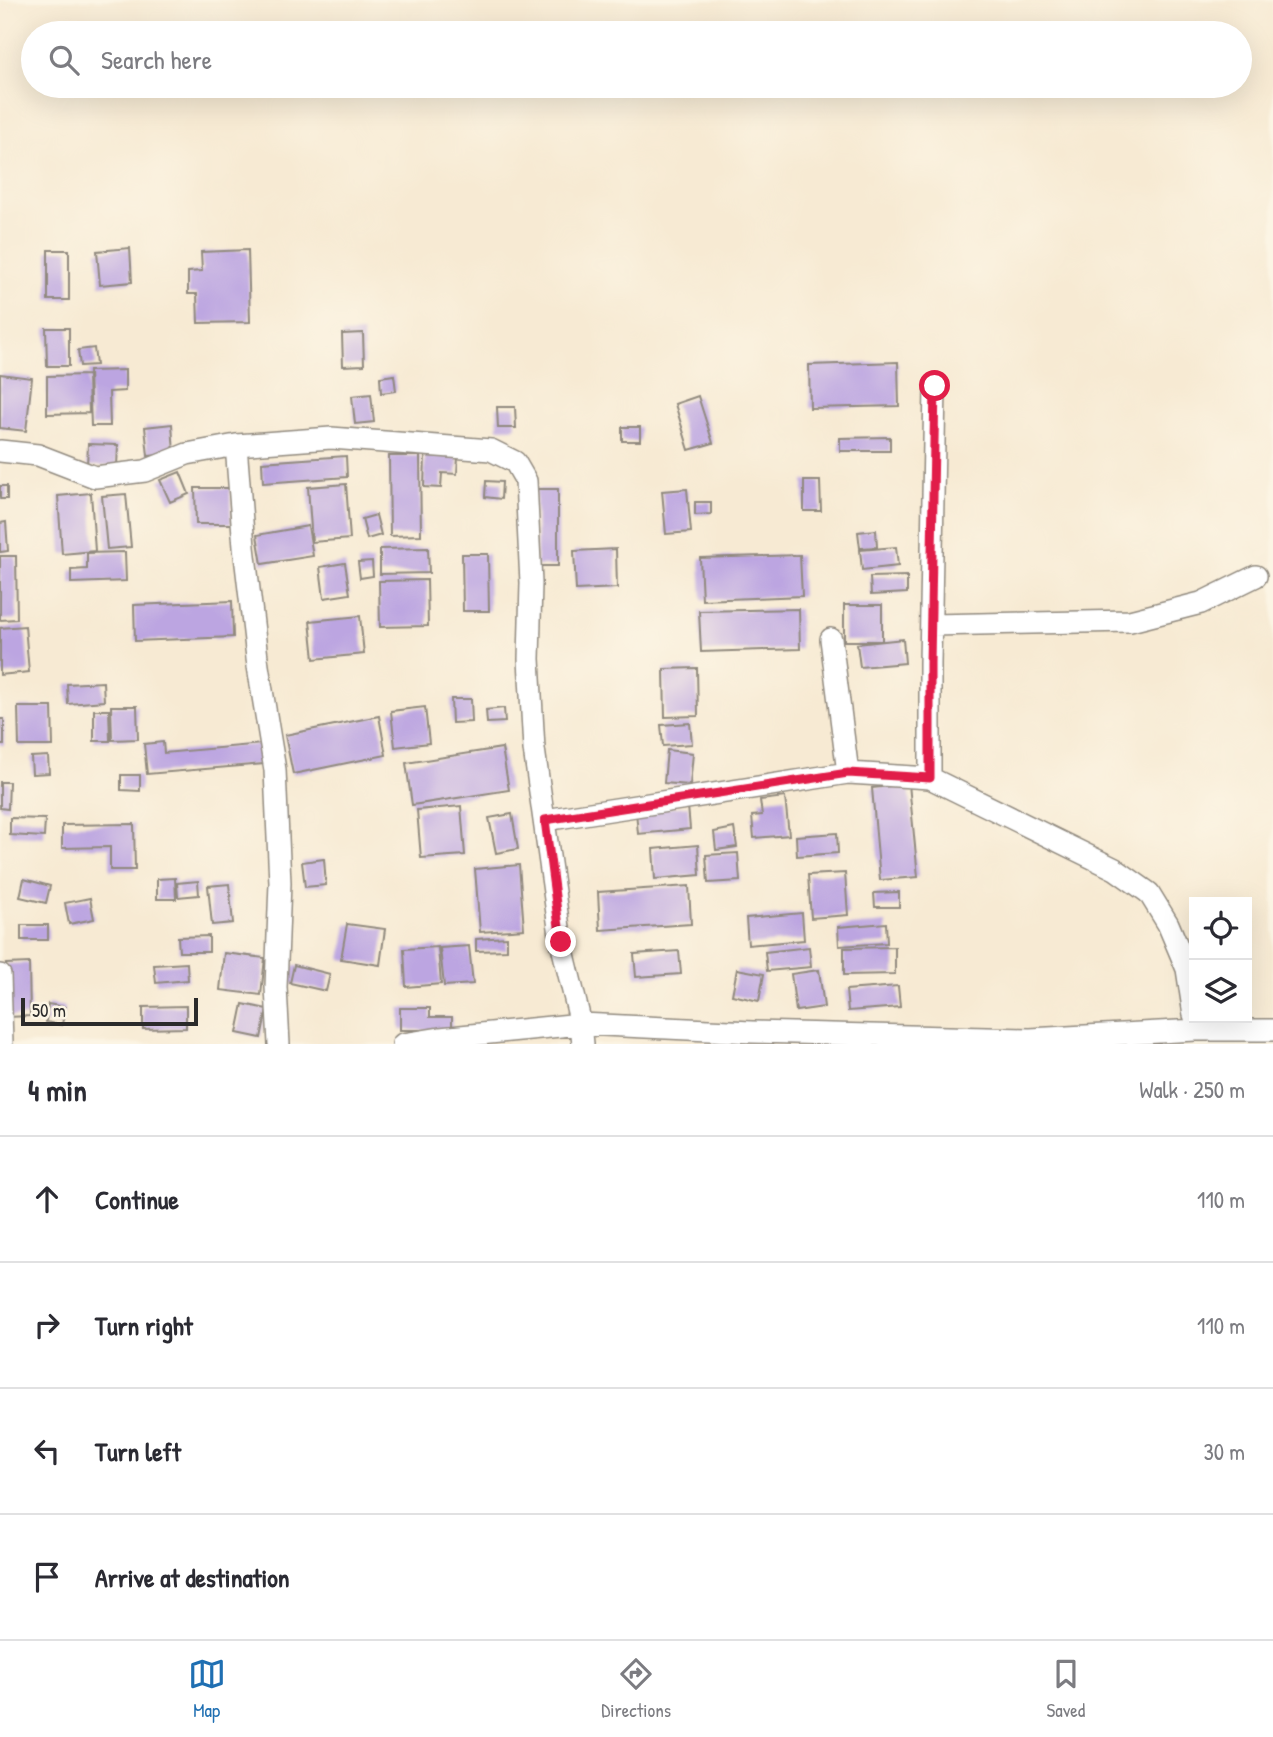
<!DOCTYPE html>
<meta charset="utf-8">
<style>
:root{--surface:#fff;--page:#f2f2f3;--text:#2b2b33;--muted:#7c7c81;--line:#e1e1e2;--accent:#1f6fb2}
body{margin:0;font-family:"Patrick Hand",sans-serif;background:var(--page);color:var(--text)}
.controls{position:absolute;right:21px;bottom:21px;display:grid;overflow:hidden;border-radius:0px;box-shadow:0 7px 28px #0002}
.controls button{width:63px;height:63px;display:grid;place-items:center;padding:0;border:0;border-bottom:2px solid var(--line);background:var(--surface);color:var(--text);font:35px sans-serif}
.scale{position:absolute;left:21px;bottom:18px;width:177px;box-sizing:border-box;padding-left:7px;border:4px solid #2b2b2b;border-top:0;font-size:19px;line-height:24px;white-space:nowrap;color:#2b2b2b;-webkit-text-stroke:5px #fcf5e5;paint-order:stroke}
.stop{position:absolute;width:21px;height:21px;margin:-16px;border:5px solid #e11d48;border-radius:50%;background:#fff}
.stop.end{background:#e11d48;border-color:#fff;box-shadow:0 2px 7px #0008}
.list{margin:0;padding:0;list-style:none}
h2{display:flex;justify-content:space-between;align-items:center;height:91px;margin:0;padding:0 28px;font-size:30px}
h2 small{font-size:23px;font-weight:400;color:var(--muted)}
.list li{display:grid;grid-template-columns:46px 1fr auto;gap:21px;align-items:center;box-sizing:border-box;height:126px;padding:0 28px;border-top:2px solid var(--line)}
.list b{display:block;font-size:26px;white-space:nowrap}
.list em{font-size:23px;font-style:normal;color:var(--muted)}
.icon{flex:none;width:38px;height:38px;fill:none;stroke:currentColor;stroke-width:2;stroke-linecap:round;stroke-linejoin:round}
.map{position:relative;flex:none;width:1273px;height:1044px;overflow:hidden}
.search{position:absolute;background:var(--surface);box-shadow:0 7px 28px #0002;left:21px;right:21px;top:21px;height:77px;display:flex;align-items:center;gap:18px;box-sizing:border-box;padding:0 24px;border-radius:38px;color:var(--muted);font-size:26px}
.sheet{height:595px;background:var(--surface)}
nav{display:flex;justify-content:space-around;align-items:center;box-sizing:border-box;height:98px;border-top:2px solid var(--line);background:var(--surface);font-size:19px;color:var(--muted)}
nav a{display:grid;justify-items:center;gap:4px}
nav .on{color:var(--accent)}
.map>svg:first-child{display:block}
.building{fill:#bca5e1}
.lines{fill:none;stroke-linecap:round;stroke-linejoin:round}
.street-casing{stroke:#918a7f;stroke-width:24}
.street{stroke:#fff;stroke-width:21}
.route{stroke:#e11d48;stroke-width:9}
</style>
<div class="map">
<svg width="1273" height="1044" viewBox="0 0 1273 1044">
<rect width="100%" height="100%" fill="#fcf5e5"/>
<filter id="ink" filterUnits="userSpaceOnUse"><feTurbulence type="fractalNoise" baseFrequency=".0143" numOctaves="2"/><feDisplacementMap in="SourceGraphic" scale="14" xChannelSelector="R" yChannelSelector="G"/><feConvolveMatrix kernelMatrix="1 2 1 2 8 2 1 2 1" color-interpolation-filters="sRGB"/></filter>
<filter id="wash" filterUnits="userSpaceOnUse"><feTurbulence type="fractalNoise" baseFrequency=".00686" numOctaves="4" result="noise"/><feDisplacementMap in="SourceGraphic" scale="28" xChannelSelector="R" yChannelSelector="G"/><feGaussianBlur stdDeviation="1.57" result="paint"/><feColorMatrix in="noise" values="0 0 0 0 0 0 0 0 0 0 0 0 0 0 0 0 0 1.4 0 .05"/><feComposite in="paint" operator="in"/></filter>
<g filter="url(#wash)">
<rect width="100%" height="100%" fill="#f7ead3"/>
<g id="blocks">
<path class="building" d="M130,248L132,282L100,285L97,251Z
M48,250H69V300H48Z
M248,250L250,322L198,323L197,294H188V272L202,271L201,252Z
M46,328H69V366H47Z
M363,333L364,365L343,366L342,334Z
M94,348L96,365L80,366L78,350Z
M898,362L899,406L810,408L809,365Z
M125,370V391L109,392L110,426H91L89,371Z
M0,374L32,378L26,431L0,428Z
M88,375L89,413L47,414V376Z
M394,375L396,391L381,393L380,377Z
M371,394L374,422L355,424L352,396Z
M698,396L713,443L689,450L675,404Z
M497,407H515L516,428H498Z
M172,424L174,454L148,456L145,427Z
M622,427H640V441H622Z
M890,437V451H840V438Z
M88,444L118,445L117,466H87Z
M346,456L347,477L263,483L262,462Z
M389,456H420L421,535L390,536Z
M425,456L458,457L457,474L442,473L441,488L424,487Z
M180,472L189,494L170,502L160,480Z
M486,481L502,482L501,499L485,497Z
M804,481H820L821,511H804Z
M346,484L350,539L312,542L308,487Z
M0,486H7V499H0Z
M195,488H230L231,524H196Z
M536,489H558V566H537Z
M687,489L691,532L666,534L662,491Z
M91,493L95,551L62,554L58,496Z
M126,494L131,547L107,549L102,496Z
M695,502H711V514L695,515Z
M376,515L381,535L367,539L362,519Z
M6,522L8,551L0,552V523Z
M308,526L313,556L262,564L257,535Z
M876,530L877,547L860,548L858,532Z
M896,547L898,566L862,570L860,550Z
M428,548L429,573L380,574V549Z
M616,549L617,588L576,590L574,551Z
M125,552L126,581L71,583V570L87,569V553Z
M462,554H488L489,611H463Z
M800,555L802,596L702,600L700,558Z
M0,556H16L17,619L0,620Z
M372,561L373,576L360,578L358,562Z
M345,563L350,594L324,598L320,567Z
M907,576V593L871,595L870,577Z
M427,580L428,626L380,627L379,581Z
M232,601L233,637L135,641L134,605Z
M844,605H882V641H844Z
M799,609L800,649L701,652L699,611Z
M360,616L364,654L314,659L310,621Z
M25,626L29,672L0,675V628Z
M903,639L905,663L860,667L857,644Z
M697,668L698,716L665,717L664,669Z
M103,682L104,701L68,704L67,684Z
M451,699H471L472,722L452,723Z
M111,706H137L138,739L112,740Z
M18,707H52L53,746H19Z
M425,707L429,743L395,747L391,711Z
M504,708L505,722L487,723L486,710Z
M94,710H109L110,741H94Z
M379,716L386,755L293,774L285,735Z
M0,719H4V745H0Z
M690,723L692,744L663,746L661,725Z
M163,742L164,753L262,744L264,764L147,774L144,744Z
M502,748L509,790L412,805L406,763Z
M667,750L693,753L690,785L664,783Z
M48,756L49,773L32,774L31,757Z
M121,775H140V791L121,790Z
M0,782H9L8,809L0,808Z
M909,784L918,877L880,880L872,788Z
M785,797L789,835L754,838L752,816L762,815L760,800Z
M461,806L465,855L421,858L417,810Z
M688,806L690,829L638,834L636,811Z
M512,814L518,849L496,853L489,818Z
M10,818L45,819L44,837L10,835Z
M134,824L135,870H110V847L62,848V825Z
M734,828L737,847L716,850L714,832Z
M837,833L838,853L797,856L796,836Z
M698,845L700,875L655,879L653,849Z
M738,853L740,881L708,883L706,855Z
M324,859L326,885L305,887L302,862Z
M519,865L524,929L480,932L475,869Z
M845,873L848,915L811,918L808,875Z
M175,878L176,899H157V879Z
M24,879L50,886L46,903L20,897Z
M198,881L199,895L178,897L177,883Z
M229,884L233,923L212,925L208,886Z
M689,886L691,924L600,930L598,892Z
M899,892V907H875L874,893Z
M90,898L94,919L69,924L65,903Z
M802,913L804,940L748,945L746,918Z
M886,923L887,943L839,946L838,927Z
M347,924L385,929L380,965L341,959Z
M21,925H48V940H21Z
M209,936V952H179L178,937Z
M507,937V950L476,951V939Z
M469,946L473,984L444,986L440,948Z
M438,947L441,984L406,987L404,949Z
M809,947L811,967L767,971L765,952Z
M895,947V974L844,975V948Z
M679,951L681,974L636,977L634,954Z
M224,953L265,958L261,995L220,990Z
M29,963L30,1016L7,1017L6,964Z
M187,963L188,980L156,983L154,965Z
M294,965L330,974L326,991L290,983Z
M737,969L764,974L759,1001L732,995Z
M819,970L824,1007L796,1011L791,974Z
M898,986L900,1007L848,1011L846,990Z
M48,1004L65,1007L62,1025L46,1022Z
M243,1004L267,1009L261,1038L237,1033Z
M186,1006V1028L143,1029V1007Z
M400,1008H430V1017H452V1030H400Z"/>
</g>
</g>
<g filter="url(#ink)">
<use href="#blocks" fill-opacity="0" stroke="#918a7f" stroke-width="2"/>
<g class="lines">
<g class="street-casing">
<path id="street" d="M236,445L244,547L258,666L275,770L280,883L276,987L279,1044
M0,451L38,455L95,477L145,471L187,454L236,445L331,438L491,450L515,462L526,481L531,583L529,659L534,749L561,942L581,1024L583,1044
M932,625L1130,621L1201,603L1256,576
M831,639L848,773
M930,778V664L935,386
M545,820L848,773L930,778L1115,869L1149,893L1168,924L1187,969L1194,1015
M0,975L2,1044
M403,1044L440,1038L581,1024L752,1032L1030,1039L1196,1030H1273"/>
</g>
<use href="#street" class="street"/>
</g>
</g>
<g class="lines" filter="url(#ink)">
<path class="route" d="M561,942L545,820L848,773L930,778V664L935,386"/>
</g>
</svg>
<div class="controls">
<button><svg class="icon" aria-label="locate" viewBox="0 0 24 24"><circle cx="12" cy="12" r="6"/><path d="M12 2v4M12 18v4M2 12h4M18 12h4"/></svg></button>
<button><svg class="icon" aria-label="layers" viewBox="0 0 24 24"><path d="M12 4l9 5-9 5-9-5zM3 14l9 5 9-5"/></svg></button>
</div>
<div class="scale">50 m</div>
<div class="stop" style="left:935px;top:386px"></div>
<div class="stop end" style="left:561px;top:942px"></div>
<div class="search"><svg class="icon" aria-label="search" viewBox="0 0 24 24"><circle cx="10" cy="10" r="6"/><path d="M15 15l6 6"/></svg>Search here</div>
</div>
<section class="sheet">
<h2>4 min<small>Walk · 250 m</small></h2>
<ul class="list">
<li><svg class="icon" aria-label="ahead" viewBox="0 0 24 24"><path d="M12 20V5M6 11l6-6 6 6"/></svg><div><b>Continue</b></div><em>110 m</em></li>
<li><svg class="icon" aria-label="right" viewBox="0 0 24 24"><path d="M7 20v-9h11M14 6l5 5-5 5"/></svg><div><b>Turn right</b></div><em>110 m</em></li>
<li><svg class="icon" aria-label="left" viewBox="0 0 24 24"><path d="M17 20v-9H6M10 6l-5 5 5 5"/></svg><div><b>Turn left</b></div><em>30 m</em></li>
<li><svg class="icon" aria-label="arrive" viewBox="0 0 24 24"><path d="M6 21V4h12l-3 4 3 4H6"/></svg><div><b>Arrive at destination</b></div></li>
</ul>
</section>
<nav>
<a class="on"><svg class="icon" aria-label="map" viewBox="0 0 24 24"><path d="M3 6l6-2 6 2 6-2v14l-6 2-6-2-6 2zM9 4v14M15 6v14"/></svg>Map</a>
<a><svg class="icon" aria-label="directions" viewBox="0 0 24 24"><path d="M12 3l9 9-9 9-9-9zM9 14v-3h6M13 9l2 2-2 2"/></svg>Directions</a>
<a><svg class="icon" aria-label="saved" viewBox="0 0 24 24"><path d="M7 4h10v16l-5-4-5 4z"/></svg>Saved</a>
</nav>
